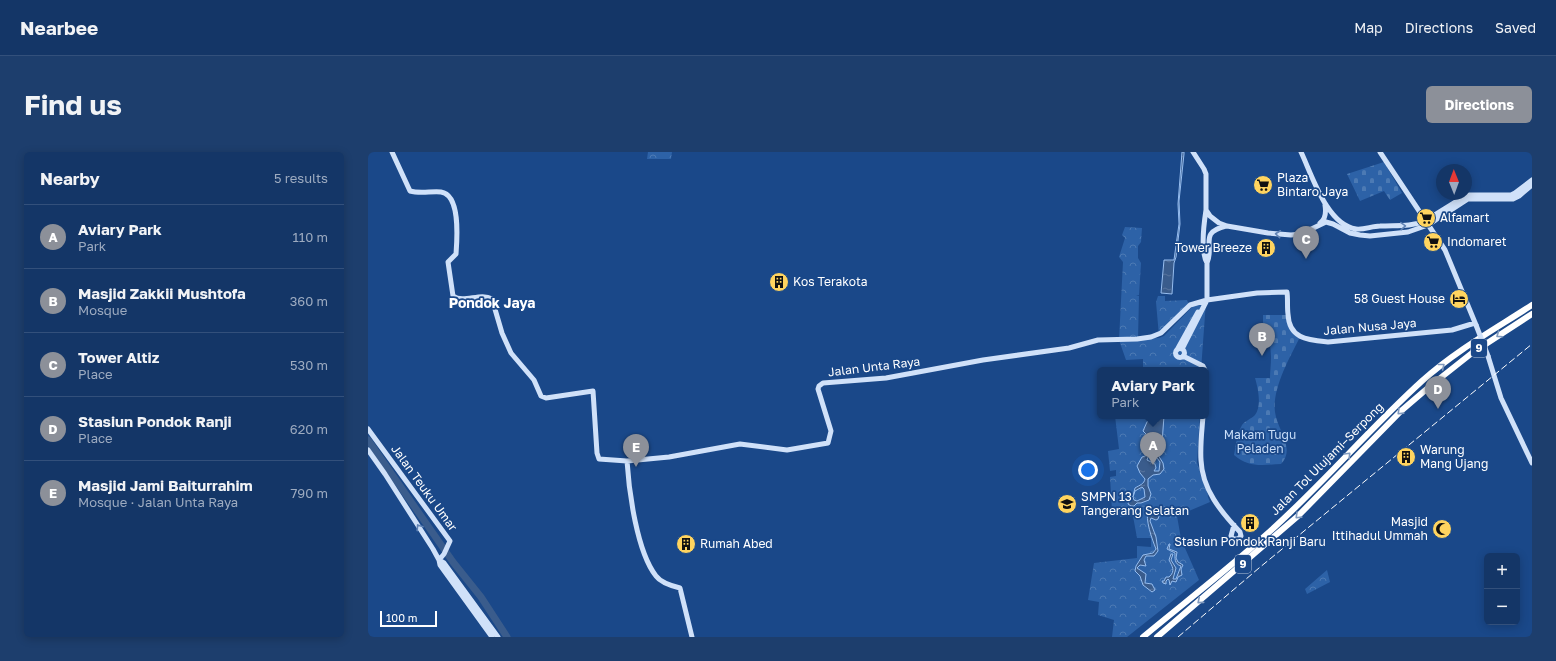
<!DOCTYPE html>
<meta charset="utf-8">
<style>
:root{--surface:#143667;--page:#1d3e6d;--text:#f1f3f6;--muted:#9dabc0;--line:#33507b;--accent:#8c9099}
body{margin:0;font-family:"Golos Text",sans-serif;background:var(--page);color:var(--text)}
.controls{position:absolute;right:12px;bottom:12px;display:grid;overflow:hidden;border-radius:6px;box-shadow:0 2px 10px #0003}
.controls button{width:36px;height:36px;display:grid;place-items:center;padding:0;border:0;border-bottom:1px solid var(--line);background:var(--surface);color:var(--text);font:20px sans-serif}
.compass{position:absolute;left:1068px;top:12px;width:36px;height:36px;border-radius:50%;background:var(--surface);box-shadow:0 2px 10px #0003;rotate:359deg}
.scale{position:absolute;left:12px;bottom:10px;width:57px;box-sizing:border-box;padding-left:4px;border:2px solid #fff;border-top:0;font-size:11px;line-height:14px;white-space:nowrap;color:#fff;-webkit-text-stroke:3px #1a4889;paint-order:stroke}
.you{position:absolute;left:720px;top:318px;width:14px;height:14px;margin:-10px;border:3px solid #fff;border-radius:50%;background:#1a73e8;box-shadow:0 0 0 6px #1a73e833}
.badge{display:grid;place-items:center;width:26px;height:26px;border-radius:50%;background:var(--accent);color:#fff;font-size:13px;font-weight:700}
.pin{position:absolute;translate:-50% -33px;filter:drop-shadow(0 1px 2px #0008)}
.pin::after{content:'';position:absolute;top:21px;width:14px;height:12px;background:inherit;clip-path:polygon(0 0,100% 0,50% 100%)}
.popup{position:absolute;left:729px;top:215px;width:112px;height:52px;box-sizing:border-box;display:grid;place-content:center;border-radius:6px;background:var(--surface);filter:drop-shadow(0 1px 3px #0005);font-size:13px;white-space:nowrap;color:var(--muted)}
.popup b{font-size:15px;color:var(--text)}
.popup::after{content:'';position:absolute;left:50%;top:100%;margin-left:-8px;border:8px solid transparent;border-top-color:var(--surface)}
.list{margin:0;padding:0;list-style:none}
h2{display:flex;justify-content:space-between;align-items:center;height:52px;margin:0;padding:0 16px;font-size:17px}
h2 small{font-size:13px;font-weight:400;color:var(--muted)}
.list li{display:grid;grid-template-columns:26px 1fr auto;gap:12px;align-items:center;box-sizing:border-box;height:64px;padding:0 16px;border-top:1px solid var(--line)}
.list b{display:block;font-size:15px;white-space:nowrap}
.list p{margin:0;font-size:13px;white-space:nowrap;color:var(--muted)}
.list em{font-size:13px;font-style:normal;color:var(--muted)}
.map{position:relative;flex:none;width:1164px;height:485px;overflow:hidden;border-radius:6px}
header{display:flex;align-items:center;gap:24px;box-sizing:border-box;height:56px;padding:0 20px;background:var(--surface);border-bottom:1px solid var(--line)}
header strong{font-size:19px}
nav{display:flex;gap:22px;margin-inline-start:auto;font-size:14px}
.intro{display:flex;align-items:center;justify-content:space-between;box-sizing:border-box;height:96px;padding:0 24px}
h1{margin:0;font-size:28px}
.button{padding:10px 18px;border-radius:6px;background:var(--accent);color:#fff;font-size:14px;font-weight:700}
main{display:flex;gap:24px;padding:0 24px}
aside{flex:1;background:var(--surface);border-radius:6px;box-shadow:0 2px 10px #0003}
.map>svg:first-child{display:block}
.grass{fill:url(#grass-tufts)}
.cemetery{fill:url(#cemetery-stones)}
.park{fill:url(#park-crowns)}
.water{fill:url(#water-ripples);stroke:#96bdef;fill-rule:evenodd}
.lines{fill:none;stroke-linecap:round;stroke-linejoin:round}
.river{stroke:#3a5c8c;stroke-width:7}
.secondary{stroke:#d0e1f9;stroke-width:5}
.highway{stroke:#fff;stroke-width:6}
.rail{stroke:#fff;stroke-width:1;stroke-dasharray:7 3;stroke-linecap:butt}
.secondary-bridge{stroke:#d0e1f9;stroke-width:5}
.oneway{stroke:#6385b6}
.oneway2{stroke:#819abe}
.labels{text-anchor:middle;stroke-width:3.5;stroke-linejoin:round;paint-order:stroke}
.shield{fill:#1a4889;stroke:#bac8dc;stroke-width:1}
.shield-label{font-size:11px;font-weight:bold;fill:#fff}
.poi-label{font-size:12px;fill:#fff;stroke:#1a4889;text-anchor:start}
.street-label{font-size:12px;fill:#fff;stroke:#1a4889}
.park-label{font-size:12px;fill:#c9def9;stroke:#1a4889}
.quarter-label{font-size:14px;font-weight:bold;fill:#fff;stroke:#1a4889}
</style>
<header>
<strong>Nearbee</strong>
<nav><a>Map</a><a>Directions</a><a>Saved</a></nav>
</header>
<div class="intro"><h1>Find us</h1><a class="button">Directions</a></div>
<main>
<aside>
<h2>Nearby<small>5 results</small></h2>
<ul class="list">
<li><span class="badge">A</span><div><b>Aviary Park</b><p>Park</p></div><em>110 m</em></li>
<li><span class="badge">B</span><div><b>Masjid Zakkii Mushtofa</b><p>Mosque</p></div><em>360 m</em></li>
<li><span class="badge">C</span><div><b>Tower Altiz</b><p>Place</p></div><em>530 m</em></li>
<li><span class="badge">D</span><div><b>Stasiun Pondok Ranji</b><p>Place</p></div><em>620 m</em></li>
<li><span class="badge">E</span><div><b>Masjid Jami Baiturrahim</b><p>Mosque · Jalan Unta Raya</p></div><em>790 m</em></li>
</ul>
</aside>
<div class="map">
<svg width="1164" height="485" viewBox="0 0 1164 485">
<defs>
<pattern id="grass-tufts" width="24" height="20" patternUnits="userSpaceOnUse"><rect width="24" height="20" fill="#2d62a7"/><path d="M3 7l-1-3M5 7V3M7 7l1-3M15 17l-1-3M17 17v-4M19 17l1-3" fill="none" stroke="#4c7ab4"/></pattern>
<pattern id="cemetery-stones" width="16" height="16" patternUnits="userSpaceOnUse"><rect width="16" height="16" fill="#2d62a7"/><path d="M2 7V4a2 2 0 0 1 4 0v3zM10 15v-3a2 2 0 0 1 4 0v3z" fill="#4c7ab4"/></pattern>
<pattern id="park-crowns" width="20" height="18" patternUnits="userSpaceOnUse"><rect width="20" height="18" fill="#2d62a7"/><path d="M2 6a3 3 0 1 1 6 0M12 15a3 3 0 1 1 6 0" fill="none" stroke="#4c7ab4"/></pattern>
<pattern id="water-ripples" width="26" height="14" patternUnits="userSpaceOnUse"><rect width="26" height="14" fill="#3a5c8c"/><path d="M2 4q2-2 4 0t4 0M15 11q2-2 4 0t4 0" fill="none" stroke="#58749d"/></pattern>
</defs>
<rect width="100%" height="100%" fill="#1a4889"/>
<path class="grass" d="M825,264H832L829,310L833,324L840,343L839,345L828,325Z"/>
<path class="cemetery" d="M1016,10L1034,41L1022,48L1016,39L992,49L979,22Z
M895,163H918L923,177L931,187C921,207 904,237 907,260C909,278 928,296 913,312C894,313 881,316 866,303C868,293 869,282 874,273C877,269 883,267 887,263C894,254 890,236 887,226H902C902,213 907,192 895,183Z"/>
<path class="park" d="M280,0H304L303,7H279Z
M757,75L774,76L773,90L770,94V106L773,111L771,143H768L771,144L770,186L753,188L791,186L796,184L825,154L838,149L833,218H775V207L758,208L751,188L755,110L751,105L757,86L754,83Z
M790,144H797V149L819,148L821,153L791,184L788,150Z
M747,264H831L828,307L830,320L842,350L809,364L813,387L831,428L759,485H744L746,468L730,463L731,450L720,448L726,411L769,406V394L783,395V386H769L765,364L752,365L751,358H744L742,325L748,324V318L742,319L740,299L751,297Z
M959,418L962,430L939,442L937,437Z"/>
<path class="water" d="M814,0H816V2L811,49L812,72L808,105L806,111L804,142L793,141L796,108H806L811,72L810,52Z
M784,264H796L794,291L790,303L795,311L796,317L792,322L785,323L780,327V334L783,342L781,348L773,351H769L766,354H763L760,352L761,348L765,344L767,336C772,333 776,332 777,327L772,321L769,314L774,305L780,303L782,300L779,283L775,279L779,270ZM786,302L792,310L791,319H786L788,316L787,312L779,308L780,305ZM774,335L776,337L777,345L769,349L766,348L765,345L767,339Z
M783,355L790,357L792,361L790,367L788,368L783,366L782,369L788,385L790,399L786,404H778L776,408L778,414L772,413L769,416L778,422L777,431L784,432L787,438L784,440L775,433L772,424L767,419L768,414L775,403L785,401L788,397C784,387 777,368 780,357Z
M801,392H802L801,397L809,400L808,406L810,410L815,413L813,417L814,423L810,425L808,430L804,429L802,433L801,428L800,427L798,429V432L795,431L794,429H796L798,425H801C808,419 804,414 801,408L803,402H805L803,408L808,416L805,427H808L813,414C806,412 807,406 807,401L799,397Z"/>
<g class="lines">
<path class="river" d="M0,288L85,410L113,445L139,485"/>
<path class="secondary" d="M24,0L42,39C52,42 63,39 73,40C93,43 89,88 88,102L80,110L85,144C96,152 112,140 124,147L134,181L143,201L166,228L173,244L178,246L225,239L229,301L231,307L259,309L301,305L372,292L419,298L460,291L463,279L450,237L451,234L455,231L518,226L615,208L701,196L730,188L769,187L783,185L793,181L822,153L839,148L889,141L919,140C920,147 919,155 920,162C921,187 940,188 960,190L1084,178L1107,171
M825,0L836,17L838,22V58L842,64L851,71L859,74L900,81L923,83L933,82L958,70L965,72L982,81L992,83L1002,84L1040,80L1060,73L1100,47H1145L1151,44L1164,33
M933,0C944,23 959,73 988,77C996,78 1004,74 1012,74C1028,73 1042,75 1057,69L1099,43H1143L1147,41L1164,28
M1012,0L1077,98L1108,173
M838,58C836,71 832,99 839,111
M952,71C958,67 958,59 957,53
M807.5 201a4.5 4.5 0 1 1 9 0a4.5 4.5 0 1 1-9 0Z
M814,197L839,148V111C847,93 830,81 858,74
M809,198L830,160
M815,204L835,214L837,218
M1120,204L1133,246L1164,311
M835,264C834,278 832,293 833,308C834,337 853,360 872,380L873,384L870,387H865L863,384L866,373
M0,277L82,389L76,402L71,408
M0,298L17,322L65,397L71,408L72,413L124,485
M259,309C261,340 269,400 288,424C293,431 304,434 312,436L324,485
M71,408L76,411L130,485"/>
<path class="highway" d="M775,485C816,451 859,418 899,382C953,334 1000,278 1054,229C1087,199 1127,177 1164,153
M789,485L930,364L1033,259L1061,235L1104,201L1164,162"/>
<path class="rail" d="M810,485L891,416L1164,192"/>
<path class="secondary-bridge" d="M1108,173L1120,204"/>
</g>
<defs><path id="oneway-chevron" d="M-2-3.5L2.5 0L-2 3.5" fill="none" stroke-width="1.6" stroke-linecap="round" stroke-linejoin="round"/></defs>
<g class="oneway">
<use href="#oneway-chevron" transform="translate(1035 74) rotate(-3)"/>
<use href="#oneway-chevron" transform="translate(910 82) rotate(-174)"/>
<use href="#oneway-chevron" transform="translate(51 375) rotate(-123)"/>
</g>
<g class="oneway2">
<use href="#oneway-chevron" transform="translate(1131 183) rotate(146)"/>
<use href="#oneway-chevron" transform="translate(1074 214) rotate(-38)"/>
<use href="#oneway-chevron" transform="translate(1032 260) rotate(136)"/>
<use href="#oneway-chevron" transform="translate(980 303) rotate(-46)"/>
<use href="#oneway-chevron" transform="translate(930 364) rotate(136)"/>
<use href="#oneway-chevron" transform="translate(832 449) rotate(140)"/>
</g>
<defs>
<g id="supermarket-disc" transform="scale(1)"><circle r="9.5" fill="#ffd45f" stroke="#1a4889"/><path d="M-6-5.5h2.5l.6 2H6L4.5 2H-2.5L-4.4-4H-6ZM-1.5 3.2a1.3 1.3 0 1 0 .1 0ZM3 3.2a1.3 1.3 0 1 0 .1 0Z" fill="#111"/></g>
<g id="building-disc" transform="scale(1)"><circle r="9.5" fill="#ffd45f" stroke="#1a4889"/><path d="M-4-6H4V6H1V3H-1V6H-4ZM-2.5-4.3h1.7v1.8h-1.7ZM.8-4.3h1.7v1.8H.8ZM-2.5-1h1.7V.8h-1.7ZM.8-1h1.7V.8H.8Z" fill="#111"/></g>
<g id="hotel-disc" transform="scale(1)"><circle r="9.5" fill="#ffd45f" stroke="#1a4889"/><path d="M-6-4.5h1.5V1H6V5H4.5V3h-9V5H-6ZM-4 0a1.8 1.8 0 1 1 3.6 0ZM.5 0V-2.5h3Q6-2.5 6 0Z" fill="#111"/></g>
<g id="school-disc" transform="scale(1)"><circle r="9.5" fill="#ffd45f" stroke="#1a4889"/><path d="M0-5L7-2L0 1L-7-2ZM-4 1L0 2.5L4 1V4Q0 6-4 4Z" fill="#111"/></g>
<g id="mosque-disc" transform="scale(1)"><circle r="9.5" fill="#ffd45f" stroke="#1a4889"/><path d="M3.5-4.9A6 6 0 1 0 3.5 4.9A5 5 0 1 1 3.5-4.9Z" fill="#111"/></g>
</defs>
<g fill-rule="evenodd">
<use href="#supermarket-disc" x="895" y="33"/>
<use href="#supermarket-disc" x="1058" y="66"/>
<use href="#supermarket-disc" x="1065" y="90"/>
<use href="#building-disc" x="898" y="96"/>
<use href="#building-disc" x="411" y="130"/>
<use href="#hotel-disc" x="1091" y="147"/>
<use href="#building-disc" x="1038" y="305"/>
<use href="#school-disc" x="699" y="352"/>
<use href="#building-disc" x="882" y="371"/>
<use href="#mosque-disc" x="1074" y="377"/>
<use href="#building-disc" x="318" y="392"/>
</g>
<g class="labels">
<g class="shield">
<rect x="1103" y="187" width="16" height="18" rx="3"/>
<rect x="867" y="403" width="16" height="18" rx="3"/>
</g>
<g class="shield-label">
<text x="1111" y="200">9</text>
<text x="875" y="416">9</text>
</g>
<g class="poi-label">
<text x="909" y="30">Plaza<tspan x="909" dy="14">Bintaro Jaya</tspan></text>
<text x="1072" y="70">Alfamart</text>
<text x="1079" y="94">Indomaret</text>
<text x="884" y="100" text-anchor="end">Tower Breeze</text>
<text x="425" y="134">Kos Terakota</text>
<text x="1077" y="151" text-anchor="end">58 Guest House</text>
<text x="1052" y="302">Warung<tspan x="1052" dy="14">Mang Ujang</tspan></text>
<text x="713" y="349">SMPN 13<tspan x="713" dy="14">Tangerang Selatan</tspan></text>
<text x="1060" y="374" text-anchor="end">Masjid<tspan x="1060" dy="14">Ittihadul Ummah</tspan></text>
<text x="882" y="394" text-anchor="middle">Stasiun Pondok Ranji Baru</text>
<text x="332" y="396">Rumah Abed</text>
</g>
<g class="street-label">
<text transform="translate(1002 175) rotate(-5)" y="4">Jalan Nusa Jaya</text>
<text transform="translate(506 215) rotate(-7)" y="4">Jalan Unta Raya</text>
<text transform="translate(959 307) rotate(-45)" y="4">Jalan Tol Ulujami–Serpong</text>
<text transform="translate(56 336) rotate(54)" y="4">Jalan Teuku Umar</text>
</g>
<g class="park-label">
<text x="892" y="287">Makam Tugu<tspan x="892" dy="14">Peladen</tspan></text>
</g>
<g class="quarter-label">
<text x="124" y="156">Pondok Jaya</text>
</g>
</g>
</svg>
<div class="controls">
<button>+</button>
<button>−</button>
</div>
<svg class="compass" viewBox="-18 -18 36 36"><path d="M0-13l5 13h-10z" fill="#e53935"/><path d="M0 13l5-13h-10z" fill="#9dabc0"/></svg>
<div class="scale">100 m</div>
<div class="you"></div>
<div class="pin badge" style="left:785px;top:313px">A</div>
<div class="popup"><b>Aviary Park</b>Park</div>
<div class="pin badge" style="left:894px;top:204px">B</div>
<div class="pin badge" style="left:938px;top:107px">C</div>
<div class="pin badge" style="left:1070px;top:257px">D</div>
<div class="pin badge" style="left:268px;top:315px">E</div>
</div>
</main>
